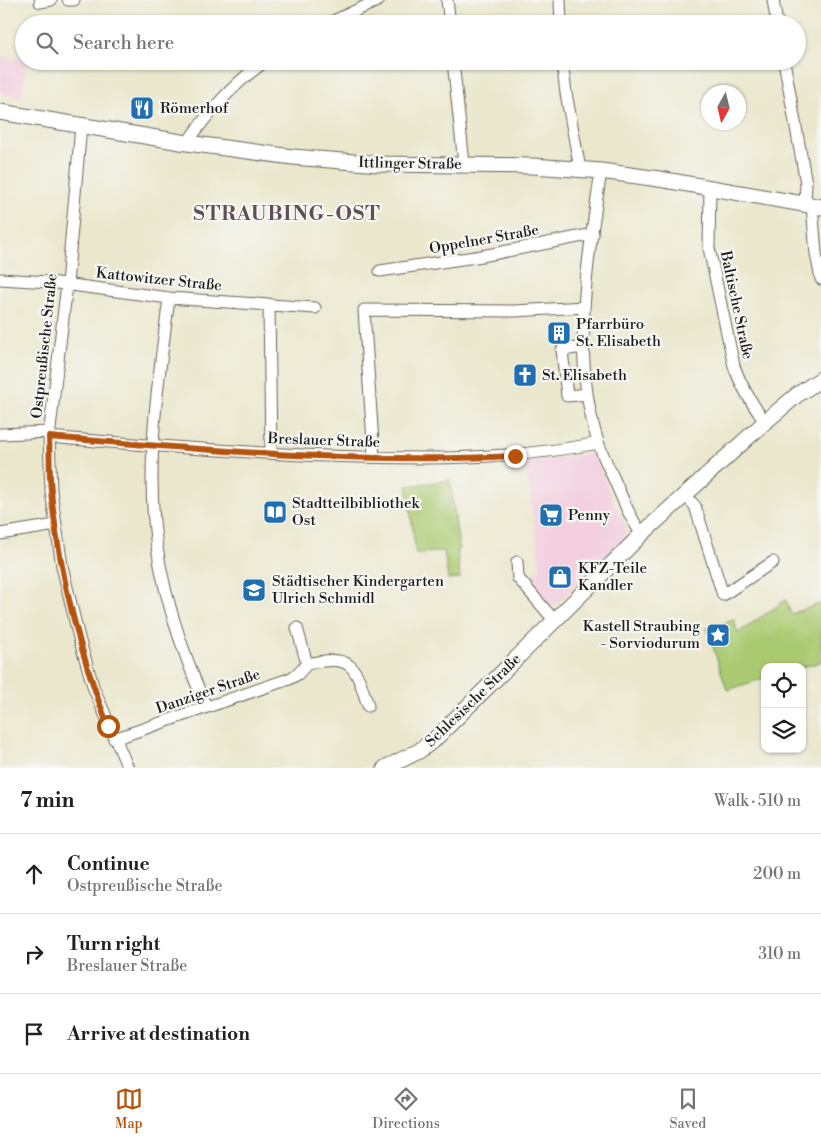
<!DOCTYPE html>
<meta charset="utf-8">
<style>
:root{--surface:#fff;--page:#f2f2f2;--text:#202124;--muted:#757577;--line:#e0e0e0;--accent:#b45309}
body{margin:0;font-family:"Libre Bodoni",serif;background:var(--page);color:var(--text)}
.controls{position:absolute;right:15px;bottom:15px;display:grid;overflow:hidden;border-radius:10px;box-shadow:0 1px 4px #0004}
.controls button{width:45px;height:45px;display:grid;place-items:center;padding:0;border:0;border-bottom:1px solid var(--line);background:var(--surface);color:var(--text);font:25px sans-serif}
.compass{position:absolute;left:701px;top:85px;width:45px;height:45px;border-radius:50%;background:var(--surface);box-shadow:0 1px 4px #0004;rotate:188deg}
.stop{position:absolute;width:15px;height:15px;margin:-11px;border:4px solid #b45309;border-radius:50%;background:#fff}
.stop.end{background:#b45309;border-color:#fff;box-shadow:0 1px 5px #0008}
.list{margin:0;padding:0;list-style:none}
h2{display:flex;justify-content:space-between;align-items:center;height:65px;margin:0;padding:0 20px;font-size:21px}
h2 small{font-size:16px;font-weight:400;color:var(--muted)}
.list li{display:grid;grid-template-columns:32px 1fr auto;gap:15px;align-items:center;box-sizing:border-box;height:80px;padding:0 20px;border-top:1px solid var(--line)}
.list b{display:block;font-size:19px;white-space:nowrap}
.list p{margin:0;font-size:16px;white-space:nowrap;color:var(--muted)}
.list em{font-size:16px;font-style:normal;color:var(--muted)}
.icon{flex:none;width:28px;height:28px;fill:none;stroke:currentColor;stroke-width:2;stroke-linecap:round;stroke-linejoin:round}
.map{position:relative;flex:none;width:821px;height:768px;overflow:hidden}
.search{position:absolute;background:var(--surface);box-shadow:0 1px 4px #0004;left:15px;right:15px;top:15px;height:55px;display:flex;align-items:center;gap:12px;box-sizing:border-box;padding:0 18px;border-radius:28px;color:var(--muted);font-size:19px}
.sheet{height:305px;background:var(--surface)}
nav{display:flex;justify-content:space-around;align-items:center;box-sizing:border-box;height:70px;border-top:1px solid var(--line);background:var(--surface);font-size:14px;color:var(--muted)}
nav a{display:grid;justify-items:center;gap:2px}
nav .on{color:var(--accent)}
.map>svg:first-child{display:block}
.built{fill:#f3cfe0}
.green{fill:#aaca71;stroke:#637346}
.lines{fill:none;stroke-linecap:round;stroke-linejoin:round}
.minor-casing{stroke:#64635a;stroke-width:13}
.tertiary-casing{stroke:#64635a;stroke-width:17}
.minor{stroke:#fff;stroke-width:11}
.tertiary{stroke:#fff;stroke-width:15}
.route{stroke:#b45309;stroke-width:6}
.labels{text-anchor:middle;stroke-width:4.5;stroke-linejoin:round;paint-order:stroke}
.poi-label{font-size:15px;fill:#1c1c1c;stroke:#f6f6f2;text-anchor:start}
.street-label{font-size:15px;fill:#1c1c1c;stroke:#f6f6f2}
.district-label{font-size:20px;font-weight:bold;letter-spacing:1px;fill:#604f56;stroke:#f6f6f2}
</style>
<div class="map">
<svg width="821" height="768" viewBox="0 0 821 768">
<rect width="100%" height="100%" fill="#f6f6f2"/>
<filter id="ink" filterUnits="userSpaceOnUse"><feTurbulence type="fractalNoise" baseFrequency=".02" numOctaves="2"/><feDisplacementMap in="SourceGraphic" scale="10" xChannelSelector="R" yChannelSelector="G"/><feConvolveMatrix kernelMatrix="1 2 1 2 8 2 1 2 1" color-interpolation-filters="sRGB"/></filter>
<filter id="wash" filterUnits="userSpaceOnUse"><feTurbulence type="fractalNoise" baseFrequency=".0096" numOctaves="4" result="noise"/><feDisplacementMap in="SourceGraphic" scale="20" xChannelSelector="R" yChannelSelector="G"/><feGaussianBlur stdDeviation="1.12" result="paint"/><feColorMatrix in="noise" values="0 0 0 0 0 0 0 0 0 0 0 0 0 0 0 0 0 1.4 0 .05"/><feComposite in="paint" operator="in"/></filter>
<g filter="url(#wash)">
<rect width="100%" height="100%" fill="#ebe7cd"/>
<path class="built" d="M0,56L27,61L20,97L0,93Z
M590,454L595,457L616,507L626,524L624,538L557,604L552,606L545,605L524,580V574L541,571L525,462Z"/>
<path class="green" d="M450,480L459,549L457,550L460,578L448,579L444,551L416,554L407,486Z
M786,600L791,614L821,603V662L802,667H765V678L727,690L707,628L734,620L738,633Z"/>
</g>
<g filter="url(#ink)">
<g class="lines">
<g class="minor-casing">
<path id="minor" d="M68,0H74
M447,0L450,24
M560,0L561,24
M773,0L777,24
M40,2L51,0
M327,24L379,0
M453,61L464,164
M562,61L566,93L580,169
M784,61L806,183L805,204
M81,126L67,284L49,437L51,491L62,566L79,638L94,689L128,768
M187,143C208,113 235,82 266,61
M601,171C588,261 570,354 598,442C602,454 608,466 613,477C622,497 629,517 642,534
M710,188L709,248L734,366C741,386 752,404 765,422
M812,205L816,254L821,279
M380,271L482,256L593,234
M0,279L49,282L169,298L315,308
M169,298C160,371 147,447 154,521C159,585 181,648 206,707
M269,304L271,453
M583,347L562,350L567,396L587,394
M0,434L50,432
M49,437C141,445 233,452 326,456C417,459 508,461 598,443
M374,457L364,310L515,311L584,307
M685,495L695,506L723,595L773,562
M0,534L56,525
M517,562L518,578L554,620
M307,664C353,654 355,665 368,706
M114,739L289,679L298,674L307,664L297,628"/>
</g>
<g class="tertiary-casing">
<path id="tertiary" d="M0,112L187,143L293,157L379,164L533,166L601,171L659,179L821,207
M385,768L419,751L435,739L642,534L765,422L797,395L821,379"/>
</g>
<use href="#minor" class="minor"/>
<use href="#tertiary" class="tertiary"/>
</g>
</g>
<g class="lines" filter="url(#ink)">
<path class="route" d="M108,726C79,651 59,571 51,491C49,473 50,455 49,437C203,450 360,464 515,456"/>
</g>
<defs>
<g id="restaurant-square" transform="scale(1.25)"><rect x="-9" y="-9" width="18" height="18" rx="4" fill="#1f6fb2" stroke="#f6f6f2"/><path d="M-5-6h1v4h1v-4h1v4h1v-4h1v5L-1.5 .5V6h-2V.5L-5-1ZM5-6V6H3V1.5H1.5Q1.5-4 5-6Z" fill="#fff"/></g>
<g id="building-square" transform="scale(1.25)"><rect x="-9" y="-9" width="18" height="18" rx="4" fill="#1f6fb2" stroke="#f6f6f2"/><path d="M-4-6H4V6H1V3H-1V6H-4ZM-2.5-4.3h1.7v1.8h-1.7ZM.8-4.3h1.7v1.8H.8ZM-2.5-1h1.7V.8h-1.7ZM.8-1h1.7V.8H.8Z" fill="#fff"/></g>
<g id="church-square" transform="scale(1.25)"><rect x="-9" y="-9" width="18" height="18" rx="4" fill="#1f6fb2" stroke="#f6f6f2"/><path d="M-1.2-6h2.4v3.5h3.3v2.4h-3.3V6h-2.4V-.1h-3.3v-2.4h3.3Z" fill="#fff"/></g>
<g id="library-square" transform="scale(1.25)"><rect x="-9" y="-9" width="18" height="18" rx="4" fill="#1f6fb2" stroke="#f6f6f2"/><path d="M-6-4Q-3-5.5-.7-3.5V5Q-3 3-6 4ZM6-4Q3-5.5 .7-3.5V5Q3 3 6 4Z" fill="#fff"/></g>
<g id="supermarket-square" transform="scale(1.25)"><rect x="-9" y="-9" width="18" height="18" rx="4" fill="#1f6fb2" stroke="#f6f6f2"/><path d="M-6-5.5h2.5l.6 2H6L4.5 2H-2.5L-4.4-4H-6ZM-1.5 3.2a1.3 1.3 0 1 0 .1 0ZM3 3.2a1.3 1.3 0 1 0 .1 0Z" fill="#fff"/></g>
<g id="shop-square" transform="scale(1.25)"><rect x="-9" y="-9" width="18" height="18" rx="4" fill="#1f6fb2" stroke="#f6f6f2"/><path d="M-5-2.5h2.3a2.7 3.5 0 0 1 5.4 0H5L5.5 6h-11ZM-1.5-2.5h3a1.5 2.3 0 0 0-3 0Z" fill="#fff"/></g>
<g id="school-square" transform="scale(1.25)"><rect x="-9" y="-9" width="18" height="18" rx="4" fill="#1f6fb2" stroke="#f6f6f2"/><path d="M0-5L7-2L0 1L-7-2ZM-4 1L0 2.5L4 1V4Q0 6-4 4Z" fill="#fff"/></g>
<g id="sight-square" transform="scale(1.25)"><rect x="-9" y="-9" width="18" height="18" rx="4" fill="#1f6fb2" stroke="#f6f6f2"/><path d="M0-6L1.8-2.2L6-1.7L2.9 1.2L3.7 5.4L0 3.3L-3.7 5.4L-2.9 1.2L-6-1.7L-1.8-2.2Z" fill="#fff"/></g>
</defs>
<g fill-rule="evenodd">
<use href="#restaurant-square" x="142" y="108"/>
<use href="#building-square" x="559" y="333"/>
<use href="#church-square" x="525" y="375"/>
<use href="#library-square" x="275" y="512"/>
<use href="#supermarket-square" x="551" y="515"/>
<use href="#shop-square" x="560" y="577"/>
<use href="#school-square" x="254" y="590"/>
<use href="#sight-square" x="718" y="635"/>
</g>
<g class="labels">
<g class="poi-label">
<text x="160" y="113">Römerhof</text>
<text x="576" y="329">Pfarrbüro<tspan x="576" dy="17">St. Elisabeth</tspan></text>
<text x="542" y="380">St. Elisabeth</text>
<text x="292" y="508">Stadtteilbibliothek<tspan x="292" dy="17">Ost</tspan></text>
<text x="568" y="520">Penny</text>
<text x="578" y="573">KFZ-Teile<tspan x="578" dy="17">Kandler</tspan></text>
<text x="272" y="586">Städtischer Kindergarten<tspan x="272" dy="17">Ulrich Schmidl</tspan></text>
<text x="700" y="631" text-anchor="end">Kastell Straubing<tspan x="700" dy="17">- Sorviodurum</tspan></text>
</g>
<g class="street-label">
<text transform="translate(410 163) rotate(1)" y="5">Ittlinger Straße</text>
<text transform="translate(484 239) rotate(-10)" y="5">Oppelner Straße</text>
<text transform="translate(159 279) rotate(6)" y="5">Kattowitzer Straße</text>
<text transform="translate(737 305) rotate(78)" y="5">Baltische Straße</text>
<text transform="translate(44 346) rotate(-84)" y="5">Ostpreußische Straße</text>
<text transform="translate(324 440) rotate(2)" y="5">Breslauer Straße</text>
<text transform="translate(208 691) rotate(-19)" y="5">Danziger Straße</text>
<text transform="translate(473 700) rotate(-44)" y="5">Schlesische Straße</text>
</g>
<g class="district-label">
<text x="287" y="220">STRAUBING-OST</text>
</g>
</g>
</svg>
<div class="controls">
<button><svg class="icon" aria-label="locate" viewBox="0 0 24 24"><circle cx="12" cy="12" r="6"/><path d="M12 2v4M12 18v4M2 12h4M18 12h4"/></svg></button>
<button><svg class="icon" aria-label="layers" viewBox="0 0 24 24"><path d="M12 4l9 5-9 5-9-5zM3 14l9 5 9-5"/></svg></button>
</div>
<svg class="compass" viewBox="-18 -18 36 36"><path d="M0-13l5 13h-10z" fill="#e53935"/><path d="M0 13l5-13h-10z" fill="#757577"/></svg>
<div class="stop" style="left:108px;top:726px"></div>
<div class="stop end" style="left:515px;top:456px"></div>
<div class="search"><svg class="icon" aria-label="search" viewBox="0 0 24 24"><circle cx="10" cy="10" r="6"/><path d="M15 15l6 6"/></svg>Search here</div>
</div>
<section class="sheet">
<h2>7 min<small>Walk · 510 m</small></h2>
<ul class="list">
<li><svg class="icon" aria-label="ahead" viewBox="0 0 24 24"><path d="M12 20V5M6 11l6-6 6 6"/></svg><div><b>Continue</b><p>Ostpreußische Straße</p></div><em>200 m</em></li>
<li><svg class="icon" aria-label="right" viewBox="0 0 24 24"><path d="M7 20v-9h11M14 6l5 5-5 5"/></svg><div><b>Turn right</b><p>Breslauer Straße</p></div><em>310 m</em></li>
<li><svg class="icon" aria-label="arrive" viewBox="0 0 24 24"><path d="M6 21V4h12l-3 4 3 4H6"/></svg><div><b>Arrive at destination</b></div></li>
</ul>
</section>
<nav>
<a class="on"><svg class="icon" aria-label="map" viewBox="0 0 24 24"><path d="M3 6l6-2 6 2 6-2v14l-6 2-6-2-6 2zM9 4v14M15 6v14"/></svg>Map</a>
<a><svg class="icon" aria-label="directions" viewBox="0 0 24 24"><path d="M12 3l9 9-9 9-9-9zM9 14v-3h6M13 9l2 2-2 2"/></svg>Directions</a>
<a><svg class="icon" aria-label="saved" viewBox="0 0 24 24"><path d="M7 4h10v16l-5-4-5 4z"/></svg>Saved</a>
</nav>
